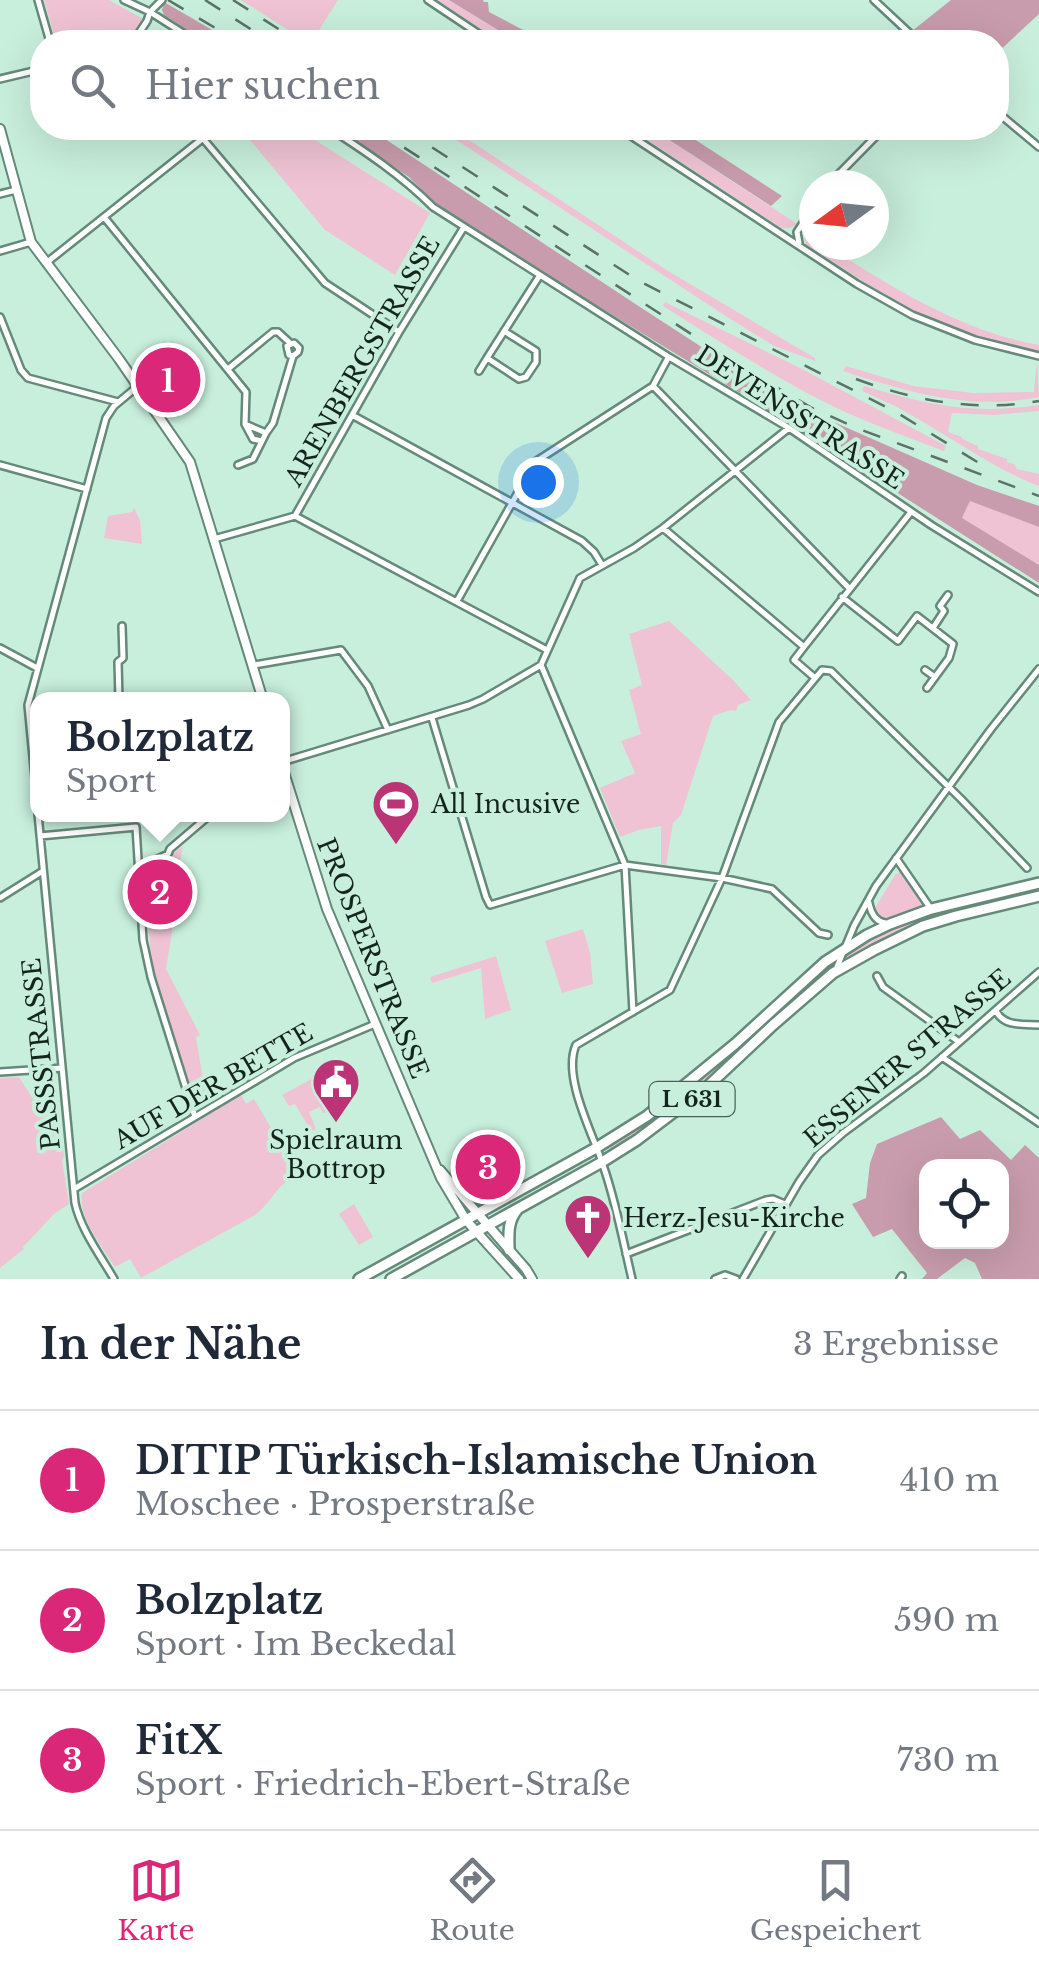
<!DOCTYPE html>
<html lang="de">
<meta charset="utf-8">
<style>
:root{--surface:#fff;--page:#f2f2f3;--text:#1f2937;--muted:#747a83;--line:#e0e1e3;--accent:#db2777}
body{margin:0;font-family:"Libre Baskerville",serif;background:var(--page);color:var(--text)}
.controls{position:absolute;right:30px;bottom:30px;display:grid;overflow:hidden;border-radius:20px;box-shadow:0 10px 40px #0002}
.controls button{width:90px;height:90px;display:grid;place-items:center;padding:0;border:0;border-bottom:2px solid var(--line);background:var(--surface);color:var(--text);font:50px sans-serif}
.compass{position:absolute;left:799px;top:170px;width:90px;height:90px;border-radius:50%;background:var(--surface);box-shadow:0 10px 40px #0002;rotate:255deg}
.you{position:absolute;left:538px;top:482px;width:35px;height:35px;margin:-25px;border:8px solid #fff;border-radius:50%;background:#1a73e8;box-shadow:0 0 0 15px #1a73e833}
.badge{display:grid;place-items:center;width:65px;height:65px;border-radius:50%;background:var(--accent);color:#fff;font-size:32px;font-weight:700}
.pin{position:absolute;translate:-50% -50%;border:5px solid #fff;box-shadow:0 2px 10px #0006}
.popup{position:absolute;left:30px;top:692px;width:260px;height:130px;box-sizing:border-box;display:grid;place-content:center;border-radius:20px;background:var(--surface);filter:drop-shadow(0 2px 8px #0005);font-size:32px;white-space:nowrap;color:var(--muted)}
.popup b{font-size:38px;color:var(--text)}
.popup::after{content:'';position:absolute;left:50%;top:100%;margin-left:-20px;border:20px solid transparent;border-top-color:var(--surface)}
.list{margin:0;padding:0;list-style:none}
h2{display:flex;justify-content:space-between;align-items:center;height:130px;margin:0;padding:0 40px;font-size:42px}
h2 small{font-size:32px;font-weight:400;color:var(--muted)}
.list li{display:grid;grid-template-columns:65px 1fr auto;gap:30px;align-items:center;box-sizing:border-box;height:140px;padding:0 40px;border-top:2px solid var(--line)}
.list b{display:block;font-size:38px;white-space:nowrap}
.list p{margin:0;font-size:32px;white-space:nowrap;color:var(--muted)}
.list em{font-size:32px;font-style:normal;color:var(--muted)}
.icon{flex:none;width:55px;height:55px;fill:none;stroke:currentColor;stroke-width:2;stroke-linecap:round;stroke-linejoin:round}
.map{position:relative;flex:none;width:1039px;height:1279px;overflow:hidden}
.search{position:absolute;background:var(--surface);box-shadow:0 10px 40px #0002;left:30px;right:30px;top:30px;height:110px;display:flex;align-items:center;gap:25px;box-sizing:border-box;padding:0 35px;border-radius:40px;color:var(--muted);font-size:38px}
.sheet{height:550px;background:var(--surface)}
nav{display:flex;justify-content:space-around;align-items:center;box-sizing:border-box;height:140px;border-top:2px solid var(--line);background:var(--surface);font-size:28px;color:var(--muted)}
nav a{display:grid;justify-items:center;gap:5px}
nav .on{color:var(--accent)}
.map>svg:first-child{display:block}
.green{fill:#efc3d3}
.forest{fill:#c89cac;fill-rule:evenodd}
.lines{fill:none;stroke-linecap:round;stroke-linejoin:round}
.street-casing{stroke:#658a79;stroke-width:10}
.secondary-casing{stroke:#658a79;stroke-width:12}
.primary-casing{stroke:#658a79;stroke-width:14}
.street{stroke:#fff;stroke-width:5}
.secondary{stroke:#fff;stroke-width:8}
.primary{stroke:#fff;stroke-width:9}
.rail{stroke:#5a7267;stroke-width:2.5;stroke-dasharray:18 18;stroke-linecap:butt}
.labels{text-anchor:middle;stroke-width:8;stroke-linejoin:round;paint-order:stroke}
.shield{fill:#c8efdc;stroke:#4b6157;stroke-width:2.5}
.shield-label{font-size:22px;font-weight:bold;fill:#15241e}
.street-label{font-size:25px;fill:#15241e;stroke:#c8efdc}
.poi-label{font-size:25px;fill:#15241e;stroke:#c8efdc;text-anchor:start}
</style>
<div class="map">
<svg width="1039" height="1279" viewBox="0 0 1039 1279">
<rect width="100%" height="100%" fill="#c8efdc"/>
<path class="green" d="M44,0H109L143,19L144,23L132,42H56Z
M241,0H338L314,38L320,42H307Z
M436,0H449L518,42H501Z
M240,128H296L430,213L395,275L325,230Z
M438,128H451L668,271L815,358V361L774,346L732,320Z
M629,128H651L797,224L790,228H781Z
M804,230L814,237V245H825C894,288 958,330 1039,345V353L975,336L913,310L875,289L806,245Z
M665,302L800,368L946,446L944,451C910,438 876,426 843,411C780,381 722,343 663,306Z
M1037,361L1039,397C970,411 908,392 843,371L846,366L913,386L973,393L1034,392Z
M864,386C928,405 973,415 1039,405V411L994,415L952,413L948,432L962,437V439L978,446V449L1007,459V462L1014,464L1017,469L1039,474V486C990,467 951,437 906,412C892,404 877,398 862,391Z
M970,500L1039,527V565L962,519Z
M134,508L140,520L142,544L104,538L108,516L132,512Z
M669,621L733,680L751,700L738,705L736,711L731,710L713,716L681,815L673,823L666,865L661,864V826L639,830L620,837L600,788L635,773L621,741L641,734L629,690L642,685L629,634Z
M183,846L179,866L174,867L173,876L171,878L173,926L166,969L200,1035L196,1037L207,1104L198,1109L194,1106L154,978L142,875L144,869L168,858Z
M901,871L924,902L922,908L890,920L880,919L875,908L895,875Z
M1039,886V890L937,917L845,961L851,949L907,921Z
M583,929L590,953L593,984L562,993L545,941Z
M496,956L511,1010L485,1019L481,968L432,983L430,977Z
M837,958L838,960C823,977 803,990 786,1006C742,1049 702,1087 652,1124C639,1134 623,1150 607,1151C623,1133 654,1119 675,1101C730,1055 780,1003 837,958Z
M19,1077L35,1102L59,1100L64,1156L62,1160L69,1204L54,1214L23,1247L24,1249L0,1268V1078Z
M315,1077L332,1112L323,1113L320,1107L309,1112L316,1129L311,1131L295,1104L289,1106L282,1095Z
M241,1095L246,1104L254,1099L292,1163L290,1179C274,1189 270,1204 255,1215L141,1278L130,1259L115,1267C102,1246 78,1218 82,1193Z
M354,1204L373,1237L359,1245L339,1214Z"/>
<path class="forest" d="M449,0H483L484,2H488L489,12L546,42H518Z
M951,0H1039V14L997,53L996,42H925L912,31Z
M164,2L233,42H206L164,15L162,10Z
M335,128H366L376,133L640,307L754,381L802,408L977,485L1039,506V527L970,501L962,518L1039,565V583L750,399L471,229L435,204L409,177Z
M651,128H677L782,196L771,206Z
M941,1117L960,1139L980,1130L1011,1160L1025,1145L1039,1158V1279H982L975,1263L965,1258L937,1279H922L927,1273L892,1229L873,1237L852,1204L866,1198L870,1163L877,1144ZM1002,1166V1242H926V1166Z"/>
<g class="lines">
<g class="street-casing">
<path id="street" d="M38,0L50,42
M124,0L150,12L197,42
M428,0L491,42
M874,0L919,42
M133,42L147,21L150,12L162,0
M0,79L42,69
M996,111L1039,147
M194,128L325,283L399,332
M329,128C366,152 401,175 433,207L669,357L789,428L931,525L1039,592
M619,128L857,284L912,315L975,340L1039,356
M828,185L884,128
M0,194L16,190
M104,217L246,392L245,424L266,433L273,423L293,356L298,352L299,348L294,343L287,346L289,355L293,356
M799,243L797,232L814,206
M0,251L31,242
M46,263L216,128
M0,317L21,370L28,378L118,402
M504,331L536,351V362L526,377L519,379L487,358L540,275
M228,369L273,332H278L290,343
M479,371L487,358
M653,386L849,588
M352,415L582,541L594,552L602,565
M245,424L253,439L262,441
M0,465L87,489
M238,465L253,459L266,433
M295,516L399,332L464,227
M663,528L804,647L794,660L815,678
M214,539L295,516L547,650
M842,597L898,641L917,616L953,644L949,658L927,688
M457,601L535,462L653,386L668,358
M933,628L944,611L940,606L948,595
M804,647L911,512
M0,648L37,668
M254,665L341,650L368,686L388,730
M925,670L935,677
M119,700L118,662L123,658L122,626
M124,700L261,698
M432,718L486,897L490,905L625,865L722,878L772,889L819,933L828,935
M282,762L469,705L483,699L541,665
M38,809L28,705L106,418L114,406L138,386
M38,814L75,1203C81,1230 100,1255 114,1279
M40,836L136,827L143,940L151,977L195,1117
M896,858L931,909
M139,868L168,854L170,849L211,814
M0,898L43,871
M869,903C871,913 875,922 886,923
M837,967L854,926L876,886L991,729L1039,669
M877,976L883,987L959,1042
M996,1011C1004,1027 1023,1024 1039,1025
M633,1012L625,865L541,665L580,578L634,548L663,528L789,428
M942,1057L1039,1123
M0,1072L62,1068
M74,1189L294,1058L375,1024
M626,1254L766,1200L773,1199L785,1204
M632,1279C623,1241 616,1202 603,1165C593,1134 562,1077 576,1045L670,990L722,878L779,722L822,670L831,671L961,799L1027,868
M715,1279L725,1275L736,1279
M743,1279L799,1182L818,1155L843,1133L924,1073L1039,972
M900,1279L902,1276"/>
</g>
<g class="secondary-casing">
<path id="secondary" d="M0,129L31,242L119,359L190,462L263,700
M282,766L327,909L441,1178L466,1220L519,1279
M440,1170L526,1269L532,1279"/>
</g>
<g class="primary-casing">
<path id="primary" d="M458,1189L480,1198L506,1195
M509,1250C509,1236 507,1222 517,1210
M359,1279L596,1148L647,1116L735,1044L825,962L867,935L890,924L931,909L1039,883
M391,1279L602,1162L637,1140L707,1087L773,1025L833,973L874,950L923,926L956,916L1039,896"/>
</g>
<use href="#street" class="street"/>
<use href="#secondary" class="secondary"/>
<use href="#primary" class="primary"/>
<path class="rail" d="M168,0L239,42
M205,0L271,42
M233,0L299,42
M374,128L742,367L812,408L859,429L1039,496
M402,128L639,281L896,412L987,468
M856,379C915,401 976,412 1039,401"/>
</g>
<defs>
<g id="stadium-pin" transform="scale(2.5)"><path d="M0 17L-7.5 6A9.5 9.5 0 1 1 7.5 6Z" fill="#ba3476" stroke="#c8efdc"/><path d="M0-5a6.5 5 0 1 0 0 10a6.5 5 0 1 0 0-10ZM-3.5-1.8h7v3.6h-7Z" fill="#fff"/></g>
<g id="civic-pin" transform="scale(2.5)"><path d="M0 17L-7.5 6A9.5 9.5 0 1 1 7.5 6Z" fill="#ba3476" stroke="#c8efdc"/><path d="M-.6-6.5H3V-4.5H.6V-3L4-1V1h2V6H-6V1h2V-1L-.6-3ZM-1.2 2.5V6h2.4V2.5Z" fill="#fff"/></g>
<g id="church-pin" transform="scale(2.5)"><path d="M0 17L-7.5 6A9.5 9.5 0 1 1 7.5 6Z" fill="#ba3476" stroke="#c8efdc"/><path d="M-1.2-6h2.4v3.5h3.3v2.4h-3.3V6h-2.4V-.1h-3.3v-2.4h3.3Z" fill="#fff"/></g>
</defs>
<g fill-rule="evenodd">
<use href="#stadium-pin" x="396" y="804"/>
<use href="#civic-pin" x="336" y="1082"/>
<use href="#church-pin" x="588" y="1218"/>
</g>
<g class="labels">
<rect class="shield" x="649.5" y="1082" width="85" height="34" rx="8"/>
<g class="shield-label">
<text x="692" y="1107">L 631</text>
</g>
<g class="street-label">
<text transform="translate(362 361) rotate(-60)" y="9">ARENBERGSTRASSE</text>
<text transform="translate(800 417) rotate(33)" y="9">DEVENSSTRASSE</text>
<text transform="translate(373 958) rotate(68)" y="9">PROSPERSTRASSE</text>
<text transform="translate(41 1054) rotate(-96)" y="9">PASSSTRASSE</text>
<text transform="translate(907 1058) rotate(-40)" y="9">ESSENER STRASSE</text>
<text transform="translate(213 1086) rotate(-30)" y="9">AUF DER BETTE</text>
</g>
<g class="poi-label">
<text x="431" y="813">All Incusive</text>
<text x="336" y="1149" text-anchor="middle">Spielraum<tspan x="336" dy="29">Bottrop</tspan></text>
<text x="623" y="1227">Herz-Jesu-Kirche</text>
</g>
</g>
</svg>
<div class="controls">
<button><svg class="icon" aria-label="locate" viewBox="0 0 24 24"><circle cx="12" cy="12" r="6"/><path d="M12 2v4M12 18v4M2 12h4M18 12h4"/></svg></button>
</div>
<svg class="compass" viewBox="-18 -18 36 36"><path d="M0-13l5 13h-10z" fill="#e53935"/><path d="M0 13l5-13h-10z" fill="#747a83"/></svg>
<div class="you"></div>
<div class="pin badge" style="left:168px;top:380px">1</div>
<div class="pin badge" style="left:160px;top:892px">2</div>
<div class="popup"><b>Bolzplatz</b>Sport</div>
<div class="pin badge" style="left:488px;top:1167px">3</div>
<div class="search"><svg class="icon" aria-label="search" viewBox="0 0 24 24"><circle cx="10" cy="10" r="6"/><path d="M15 15l6 6"/></svg>Hier suchen</div>
</div>
<section class="sheet">
<h2>In der Nähe<small>3 Ergebnisse</small></h2>
<ul class="list">
<li><span class="badge">1</span><div><b>DITIP Türkisch-Islamische Union</b><p>Moschee · Prosperstraße</p></div><em>410 m</em></li>
<li><span class="badge">2</span><div><b>Bolzplatz</b><p>Sport · Im Beckedal</p></div><em>590 m</em></li>
<li><span class="badge">3</span><div><b>FitX</b><p>Sport · Friedrich-Ebert-Straße</p></div><em>730 m</em></li>
</ul>
</section>
<nav>
<a class="on"><svg class="icon" aria-label="map" viewBox="0 0 24 24"><path d="M3 6l6-2 6 2 6-2v14l-6 2-6-2-6 2zM9 4v14M15 6v14"/></svg>Karte</a>
<a><svg class="icon" aria-label="directions" viewBox="0 0 24 24"><path d="M12 3l9 9-9 9-9-9zM9 14v-3h6M13 9l2 2-2 2"/></svg>Route</a>
<a><svg class="icon" aria-label="saved" viewBox="0 0 24 24"><path d="M7 4h10v16l-5-4-5 4z"/></svg>Gespeichert</a>
</nav>
